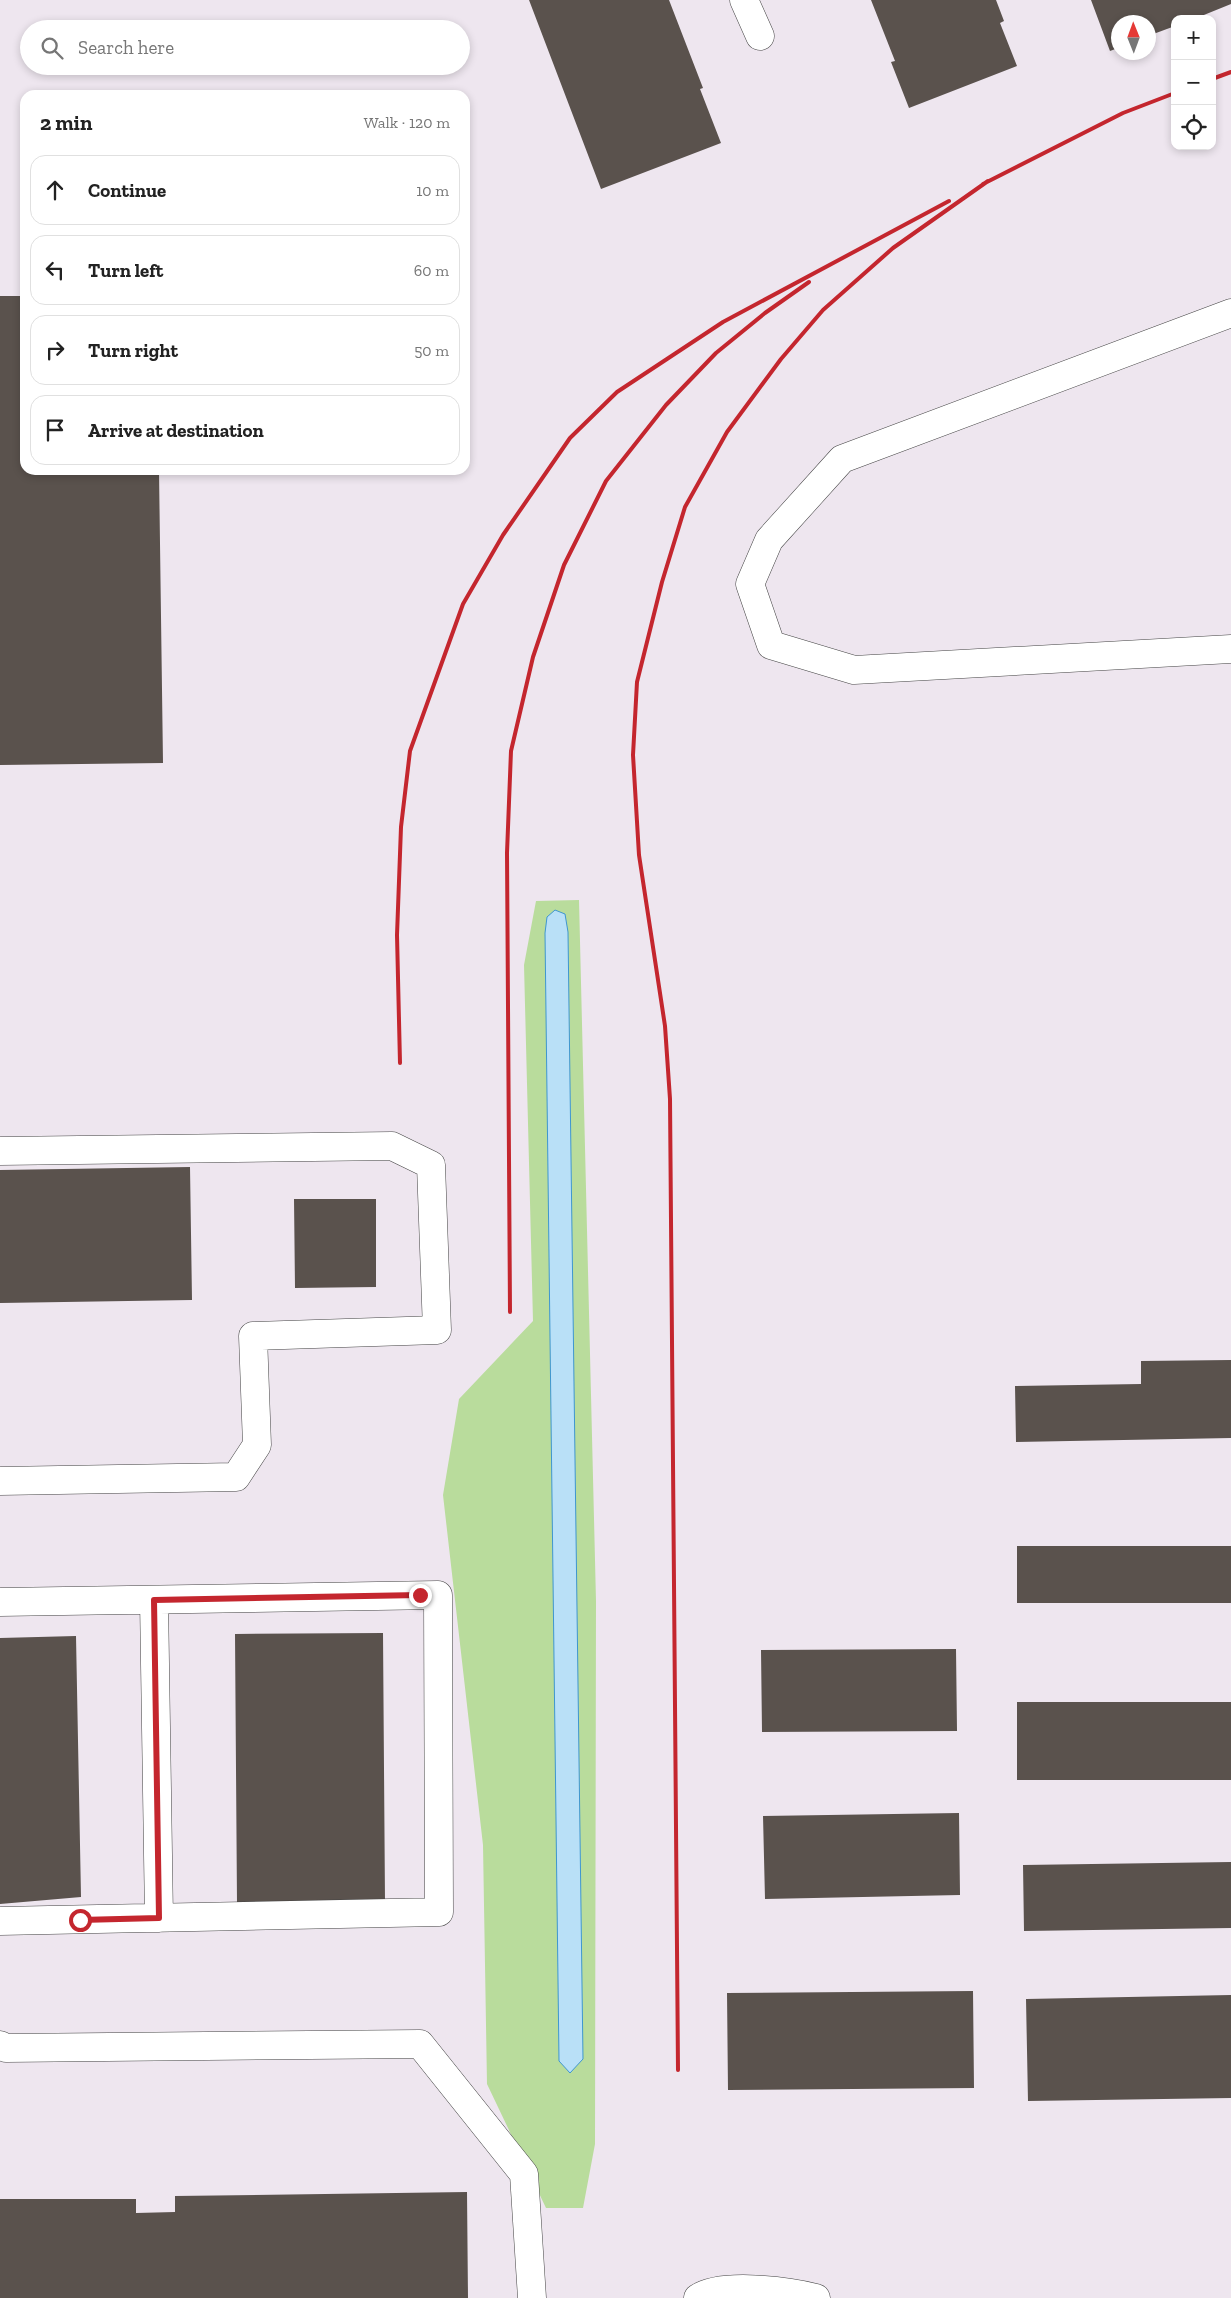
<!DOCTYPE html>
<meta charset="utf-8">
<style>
:root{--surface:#fff;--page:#f2f2f2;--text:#222;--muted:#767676;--line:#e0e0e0}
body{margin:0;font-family:"Zilla Slab",serif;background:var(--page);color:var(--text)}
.controls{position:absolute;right:15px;top:15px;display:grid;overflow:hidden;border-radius:10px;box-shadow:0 2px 8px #0003}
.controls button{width:45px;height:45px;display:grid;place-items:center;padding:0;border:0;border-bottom:1px solid var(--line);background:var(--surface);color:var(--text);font:25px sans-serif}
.compass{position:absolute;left:1111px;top:15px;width:45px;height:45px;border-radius:50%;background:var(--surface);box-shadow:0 2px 8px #0003;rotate:359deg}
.stop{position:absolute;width:15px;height:15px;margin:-11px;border:4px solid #c4262e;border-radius:50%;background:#fff}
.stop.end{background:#c4262e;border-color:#fff;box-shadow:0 1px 5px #0008}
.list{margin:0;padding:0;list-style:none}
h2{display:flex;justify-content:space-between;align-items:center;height:65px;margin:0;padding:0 20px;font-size:21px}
h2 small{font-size:16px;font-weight:400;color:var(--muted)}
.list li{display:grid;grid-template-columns:32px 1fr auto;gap:15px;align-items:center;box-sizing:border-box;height:70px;margin:0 10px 10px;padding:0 10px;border:1px solid var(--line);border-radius:15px}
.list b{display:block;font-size:19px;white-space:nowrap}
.list em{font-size:16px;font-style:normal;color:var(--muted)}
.icon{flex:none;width:28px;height:28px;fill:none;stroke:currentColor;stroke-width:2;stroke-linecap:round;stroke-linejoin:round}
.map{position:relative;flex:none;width:1231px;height:2298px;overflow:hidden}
.search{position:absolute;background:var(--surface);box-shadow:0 2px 8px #0003;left:20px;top:20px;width:450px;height:55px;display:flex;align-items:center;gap:12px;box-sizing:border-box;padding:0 18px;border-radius:28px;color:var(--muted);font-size:19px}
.panel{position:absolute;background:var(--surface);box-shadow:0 2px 8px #0003;left:20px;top:90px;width:450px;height:385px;border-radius:15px}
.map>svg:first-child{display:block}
.industrial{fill:#eee6ef;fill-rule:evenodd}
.forest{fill:#b9dc9c}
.water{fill:#b9e0f7;stroke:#3f96cf}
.building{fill:#5a524d}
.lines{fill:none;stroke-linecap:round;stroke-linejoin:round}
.minor-casing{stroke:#444;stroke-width:29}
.minor{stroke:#fff;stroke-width:28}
.rail{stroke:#c4262e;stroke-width:4}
.route{stroke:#c4262e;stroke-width:6}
</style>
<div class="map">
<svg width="1231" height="2298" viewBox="0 0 1231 2298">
<rect width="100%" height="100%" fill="#fffdf5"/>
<path class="industrial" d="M0,0H1231V2298H0ZM1175,19H1212V146H1175ZM1118,22H1148V52H1118ZM29,29H461V66H29ZM25,95H465V470H25Z"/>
<path class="forest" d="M579,900L596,1601L595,2144L583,2208H546L487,2084L483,1845L443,1495L459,1399L533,1321L524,965L536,901Z"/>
<path class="water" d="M555,910L565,914L568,932L583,2059L570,2073L559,2061L545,933L547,917Z"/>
<path class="building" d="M529,0H669L703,88L700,89L721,143L601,189Z
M871,0H996L1004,21L1000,23L1017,66L909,108L891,62L895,61Z
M1091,0H1231V4L1194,19H1175V26L1148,36V22H1118V48L1110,51Z
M0,296H25V470H159L163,763L0,765Z
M190,1167L192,1300L0,1303V1170Z
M294,1199H376V1287L295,1288Z
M1231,1360V1438L1016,1442L1015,1386L1141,1384V1361Z
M1017,1546H1231V1603H1017Z
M383,1633L385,1902L237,1903L235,1634Z
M76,1636L81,1897L0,1904V1638Z
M956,1649L957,1731L762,1732L761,1650Z
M1017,1702H1231V1780H1017Z
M959,1813L960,1895L765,1899L763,1816Z
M1231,1862V1928L1024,1931L1023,1865Z
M973,1991L974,2088L728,2090L727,1993Z
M1231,1995V2098L1028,2101L1026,1999Z
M467,2192L468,2298H0V2199H136V2213L175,2212V2196Z"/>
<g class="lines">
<g class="minor-casing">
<path id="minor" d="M744,0L760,36
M1231,313L842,459L769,540L750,584L771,645L854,670L1231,649
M0,1151L392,1146L431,1165L437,1330L253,1336L257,1445L236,1477L0,1481
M154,1600L159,1918
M0,1602L438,1595L439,1912L0,1921
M0,2045L6,2048L420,2044L524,2174L532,2298
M698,2298C721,2282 789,2291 816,2298"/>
</g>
<use href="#minor" class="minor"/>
<path class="rail" d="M1212,79L1231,72
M983,184L1123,113L1175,93
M400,1063L397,935L401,827L410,751L463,604L503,535L570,438L617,392L723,322L949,201
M510,1312L507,853L511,751L533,657L564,565L606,481L666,405L716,353L765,313L809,282
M678,2070L670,1099L665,1026L639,855L633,755L637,682L662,582L685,507L727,432L781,359L823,310L893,248L988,181"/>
</g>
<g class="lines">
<path class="route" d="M80,1920L159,1918L154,1600L420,1595"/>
</g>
</svg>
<div class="controls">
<button>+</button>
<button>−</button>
<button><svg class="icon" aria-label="locate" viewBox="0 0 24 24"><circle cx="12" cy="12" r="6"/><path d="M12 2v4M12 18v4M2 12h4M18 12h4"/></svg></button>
</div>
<svg class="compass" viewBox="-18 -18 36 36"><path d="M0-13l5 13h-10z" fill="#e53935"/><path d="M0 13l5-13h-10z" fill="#767676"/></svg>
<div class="stop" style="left:80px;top:1920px"></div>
<div class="stop end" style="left:420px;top:1595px"></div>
<div class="search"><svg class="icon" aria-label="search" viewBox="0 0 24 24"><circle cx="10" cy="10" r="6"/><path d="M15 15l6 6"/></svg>Search here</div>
<section class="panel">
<h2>2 min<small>Walk · 120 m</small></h2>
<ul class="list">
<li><svg class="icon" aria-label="ahead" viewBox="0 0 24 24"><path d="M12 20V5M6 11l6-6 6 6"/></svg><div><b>Continue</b></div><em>10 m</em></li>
<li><svg class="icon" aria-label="left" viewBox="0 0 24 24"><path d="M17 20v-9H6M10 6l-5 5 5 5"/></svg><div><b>Turn left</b></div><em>60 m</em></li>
<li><svg class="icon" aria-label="right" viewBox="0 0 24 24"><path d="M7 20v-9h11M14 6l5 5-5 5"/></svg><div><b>Turn right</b></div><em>50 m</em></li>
<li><svg class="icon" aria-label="arrive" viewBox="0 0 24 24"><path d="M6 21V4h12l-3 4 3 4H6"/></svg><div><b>Arrive at destination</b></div></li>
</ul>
</section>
</div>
